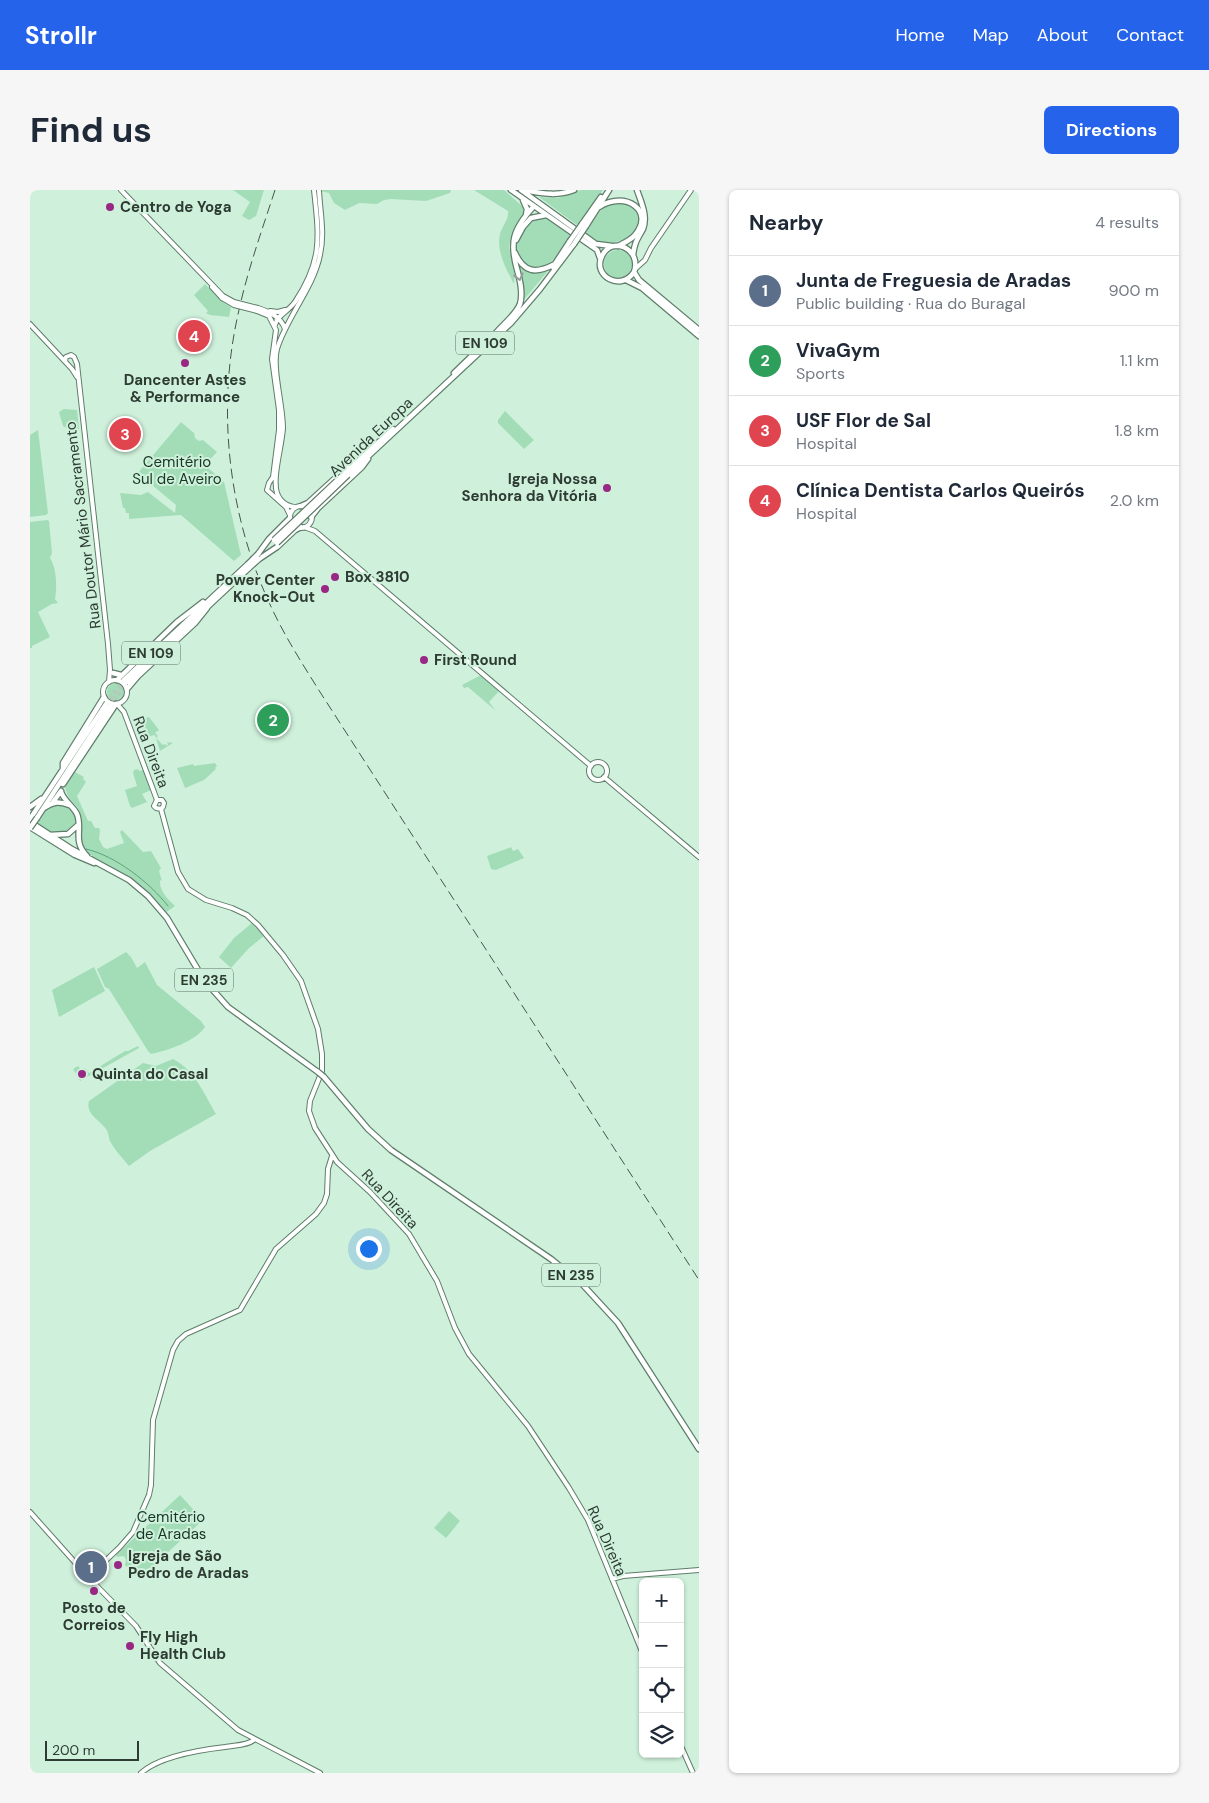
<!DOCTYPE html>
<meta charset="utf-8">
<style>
:root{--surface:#fff;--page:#f6f6f7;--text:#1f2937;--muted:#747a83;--line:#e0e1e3;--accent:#2563eb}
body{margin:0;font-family:"DM Sans",sans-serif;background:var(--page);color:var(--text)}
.controls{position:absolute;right:15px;bottom:15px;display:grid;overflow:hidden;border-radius:8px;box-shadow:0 1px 4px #0004}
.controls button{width:45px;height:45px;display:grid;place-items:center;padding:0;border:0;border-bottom:1px solid var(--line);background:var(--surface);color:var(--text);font:25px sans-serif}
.scale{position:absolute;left:15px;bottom:12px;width:94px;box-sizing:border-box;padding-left:5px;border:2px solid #2e3b33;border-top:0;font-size:14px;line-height:18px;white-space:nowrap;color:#2e3b33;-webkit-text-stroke:4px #cff1db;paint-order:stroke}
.you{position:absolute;left:338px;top:1058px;width:18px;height:18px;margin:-12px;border:4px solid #fff;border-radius:50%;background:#1a73e8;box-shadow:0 0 0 8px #1a73e833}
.badge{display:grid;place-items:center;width:32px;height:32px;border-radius:50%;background:var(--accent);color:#fff;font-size:16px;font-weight:700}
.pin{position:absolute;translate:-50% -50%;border:2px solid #fff;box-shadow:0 1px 5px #0006}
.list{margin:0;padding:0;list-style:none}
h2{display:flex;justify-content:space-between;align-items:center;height:65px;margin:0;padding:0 20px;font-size:21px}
h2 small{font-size:16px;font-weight:400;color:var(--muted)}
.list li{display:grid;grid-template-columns:32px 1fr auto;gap:15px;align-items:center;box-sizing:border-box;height:70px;padding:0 20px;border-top:1px solid var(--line)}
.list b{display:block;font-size:19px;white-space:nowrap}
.list p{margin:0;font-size:16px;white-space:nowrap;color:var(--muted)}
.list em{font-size:16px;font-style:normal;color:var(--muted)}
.icon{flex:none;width:28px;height:28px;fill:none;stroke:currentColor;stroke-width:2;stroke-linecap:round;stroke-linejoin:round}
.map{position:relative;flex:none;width:669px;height:1583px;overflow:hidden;border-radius:8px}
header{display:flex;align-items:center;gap:30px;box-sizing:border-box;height:70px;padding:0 25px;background:var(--accent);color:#fff}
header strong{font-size:24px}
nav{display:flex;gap:28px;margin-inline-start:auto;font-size:18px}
.intro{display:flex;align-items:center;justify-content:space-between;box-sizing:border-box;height:120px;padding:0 30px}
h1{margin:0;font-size:35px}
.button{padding:12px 22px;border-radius:8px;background:var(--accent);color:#fff;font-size:18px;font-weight:700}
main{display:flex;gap:30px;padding:0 30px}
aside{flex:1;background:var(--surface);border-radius:8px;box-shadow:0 1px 4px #0004}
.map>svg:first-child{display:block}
.green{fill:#a2ddb8}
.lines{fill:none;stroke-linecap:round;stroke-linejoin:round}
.stream{stroke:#5aa479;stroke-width:1}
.primary-tunnel{stroke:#afcdb9;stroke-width:4.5;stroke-dasharray:4.5 2;stroke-linecap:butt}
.secondary-casing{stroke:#5f7d6a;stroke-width:6}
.primary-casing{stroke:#5f7d6a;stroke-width:7}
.secondary{stroke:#fff;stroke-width:4}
.primary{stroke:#fff;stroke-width:4.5}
.rail{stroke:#45554b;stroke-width:1;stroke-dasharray:10 5;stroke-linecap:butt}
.secondary-bridge-casing{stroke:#5f7d6a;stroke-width:6;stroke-linecap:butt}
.primary-bridge-casing{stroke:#5f7d6a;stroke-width:7;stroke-linecap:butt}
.secondary-bridge{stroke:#fff;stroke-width:4}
.primary-bridge{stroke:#fff;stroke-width:4.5}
.oneway{stroke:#969d99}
.poi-dot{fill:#992784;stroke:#cff1db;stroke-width:2}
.labels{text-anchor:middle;stroke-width:4;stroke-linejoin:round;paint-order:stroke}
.shield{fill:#cff1db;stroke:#5e7265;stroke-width:1}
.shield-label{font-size:14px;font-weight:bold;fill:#2e3b33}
.poi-label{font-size:15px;font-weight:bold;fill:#2e3b33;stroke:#cff1db;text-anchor:start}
.street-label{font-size:15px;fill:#2e3b33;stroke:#cff1db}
.park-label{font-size:15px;fill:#163724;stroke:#cff1db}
</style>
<header>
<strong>Strollr</strong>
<nav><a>Home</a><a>Map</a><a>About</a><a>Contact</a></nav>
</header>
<div class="intro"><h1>Find us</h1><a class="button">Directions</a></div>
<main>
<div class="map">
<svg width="669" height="1583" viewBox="0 0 669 1583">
<rect width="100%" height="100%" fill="#cff1db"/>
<path class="green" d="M203,0H234L226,26L219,30L212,26L220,12Z
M291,0H421L420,3L396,11L361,9L354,10L347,14L329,13L315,20L304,13L299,3L291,1Z
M444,0H474L493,17L494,25L481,46L479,57L485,81L484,94C476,79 466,61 470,44C472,36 479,30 478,21Z
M551,0H573L547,35L509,7L528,8Z
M599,11C601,14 605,17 607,20C619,41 589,56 572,53C566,52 560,46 555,43L574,15Z
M511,27L517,28L540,45C535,53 529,66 520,73C505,85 482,71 487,52C489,47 492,43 495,39C500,32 503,29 511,27Z
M574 74a14 14 0 1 1 28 0a14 14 0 1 1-28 0Z
M486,71C494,82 504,85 518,81L492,112Z
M175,94L193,112L201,117L199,127L180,125L176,123L178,121L164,105Z
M34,219L47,220L49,239L40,240L33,236L29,222Z
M475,221L504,250L494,259L468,233V230Z
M151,232L164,243L165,248L169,251L173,250L187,262L175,275L194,292L211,365L204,371L151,325L99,329V323H96L95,318H93L90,303L111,305L118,302L145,323L146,315L108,283Z
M8,240L18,323L16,325L0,327V245Z
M17,330L19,331L22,363L20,368C27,379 27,397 25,409L28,413L22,414L8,422L20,447L2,456V458H0V332Z
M451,485L470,500L459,512L466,521L438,497L434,498L432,495Z
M77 502a9 9 0 1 1 18 0a9 9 0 1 1-18 0Z
M119,527L129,540L125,543L128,546L126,548L133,555L135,554L137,556L138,554L137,552L143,553L130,561L125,545L116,547L110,530Z
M185,573L187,576L185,578L186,579L174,590L155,598L147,578L163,574L164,576Z
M108,579L109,581L113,580L121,600L112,604L117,612L102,618L100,616L95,600L107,596L103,583L104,580Z
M45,582L54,587L53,589L56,592L47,606L58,631H61L65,638H69L70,640L69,649L73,657L77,659L94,653L90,642L92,640L113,662L121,661L131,678L129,681L132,691L130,690C129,701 138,709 145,716L135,723C126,711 115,700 102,690C87,679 58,671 51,651C48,642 54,634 51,625C47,611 38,614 35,596Z
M25,615L36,616L46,627C46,640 33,647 20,644C16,643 10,638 6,636L17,619Z
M481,657L483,661L488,659L494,668L466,680L461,679L457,666Z
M222,733L234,746L219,758L201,778L189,767L204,748Z
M96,762L101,767L107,778L115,772L127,795L171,831L175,837C166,851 137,861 121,864L118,861L79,799L75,797L67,779Z
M64,777L75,801L29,827L22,800Z
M108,856L109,858L50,891L43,879L48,876L51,880L55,878L59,883L95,861H98Z
M143,869C165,880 174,904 186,924L120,961L99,976C93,969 84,959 80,951C78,946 79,943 76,939C70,930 55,924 59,911L113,873L126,876Z
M150,1305L173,1330L112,1386H105L95,1375L96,1370L94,1366L87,1367L86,1365Z
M419,1321L430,1331L416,1348L404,1338Z"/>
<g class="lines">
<path class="stream" d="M56,659C86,666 119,692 138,716"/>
<path class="primary-tunnel" d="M76,514L94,490
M80,516L97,492"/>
<g class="secondary-casing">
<path id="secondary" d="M91,0L193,106
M605,79L615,70L621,58L661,0
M182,97L192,108
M228,118C240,122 251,127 255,139
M227,121L239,126L246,140L242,169L249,220V240L243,287L239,293L237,300L256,317L260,325
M240,121L248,122L255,120
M0,134L42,179L47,187
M245,135C247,125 259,121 265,112C293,70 289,47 284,0
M35,171L36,167L41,165L44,167L47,174L78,454L80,480L79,492
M260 327a11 11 0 1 1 22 0a11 11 0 1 1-22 0Z
M267,317C258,317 250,312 247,303C242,288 252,256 253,238C253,215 242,178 247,159C256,128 284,97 290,65C295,43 290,22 289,0
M274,337L285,341L561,576
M73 502a12 12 0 1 1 24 0a12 12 0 1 1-24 0Z
M87,514L94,522L127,610L124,616L126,618L131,619L148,682L158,699L176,710L202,718L217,725L228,735L253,765L271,791L288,839L292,864V881L280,911L279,921L285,938L307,972L340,1002L379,1044L407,1091L425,1138L439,1164L498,1236L539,1298L558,1330L613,1464
M559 581a9 9 0 1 1 18 0a9 9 0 1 1-18 0Z
M574,587L669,667
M127,610H132L134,613L133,617L131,619
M0,1322L58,1387L106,1436L130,1473L208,1540L290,1583
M58,1387L89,1358L103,1342L119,1305L121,1295L123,1230L143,1160L148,1151L156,1144L210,1120L246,1059L286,1024L294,1013L297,1004L298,979L302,966
M582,1389L593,1386L669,1380
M650,1554L663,1583
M111,1583C130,1566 169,1560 195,1557C205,1555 216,1556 224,1550"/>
</g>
<g class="primary-casing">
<path id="primary" d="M481,0L567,60L570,68
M491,0L566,54L582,56
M493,0C511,3 526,7 544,0
M493,10L497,19L496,25
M569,17C596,0 625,21 605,45C601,50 594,53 588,56
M552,34L571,7
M556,36L579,0
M486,50L493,37L501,28L516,25
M485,63C494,83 506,84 525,74
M603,65C605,51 607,50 613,39C618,26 611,12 607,0
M523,77L540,51
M604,82C591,102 562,86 572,66C582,45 612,59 604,82L609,90L669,140
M596,90L612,98L669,146
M465,144C472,135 486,125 490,114C493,104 491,94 488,83C479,53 482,40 504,16
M424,183L453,155
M315,283L363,239
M318,285L481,133L510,99L544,54
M271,316L278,313L324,271
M281,327L288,318L332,277L338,269
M228,364L239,349L260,328
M229,369L247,357L265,340L271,337
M83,483L91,485
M87,490L147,432L173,412
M94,490L218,374
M97,492L220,377
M97,499L108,486L165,433L177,418
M33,579V573L74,507
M33,594L86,514
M31,602C35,612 43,616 47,624C53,639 42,651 57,666
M23,612L31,601
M0,617L11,609
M14,618C23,612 28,611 39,615
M7,628L80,516
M0,629L76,514
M0,632L40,658L99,690L118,706L137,728L174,790L198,817L288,882
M0,637L45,665L64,673
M20,645L38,644L47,636
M294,887L338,939L361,960L521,1069L553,1095L588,1133L669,1259"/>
</g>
<use href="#secondary" class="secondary"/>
<use href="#primary" class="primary"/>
<path class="rail" d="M245,0C232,40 218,79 209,120C185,222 199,333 246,427C259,453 275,478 290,502L669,1090"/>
<g class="secondary-bridge-casing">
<path id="secondary-bridge" d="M193,106L204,112L228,118
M192,108L204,115L227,121"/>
</g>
<g class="primary-bridge-casing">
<path id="primary-bridge" d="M540,51L552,34
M544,54L556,36
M244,350L315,283
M247,353L318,285
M218,374L228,364
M220,377L229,369
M0,638L7,628
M288,882L294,887"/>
</g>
<use href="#secondary-bridge" class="secondary-bridge"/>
<use href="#primary-bridge" class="primary-bridge"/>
</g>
<defs><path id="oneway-chevron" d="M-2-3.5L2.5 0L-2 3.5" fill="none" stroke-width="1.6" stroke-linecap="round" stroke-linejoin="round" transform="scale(1.25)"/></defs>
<use class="oneway" href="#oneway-chevron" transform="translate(489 87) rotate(76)"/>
<g class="poi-dot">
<circle cx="80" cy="17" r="5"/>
<circle cx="155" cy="173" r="5"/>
<circle cx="577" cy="298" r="5"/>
<circle cx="305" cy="387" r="5"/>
<circle cx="295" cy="399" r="5"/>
<circle cx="394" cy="470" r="5"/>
<circle cx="52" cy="884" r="5"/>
<circle cx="88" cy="1375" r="5"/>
<circle cx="64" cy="1401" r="5"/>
<circle cx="100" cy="1456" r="5"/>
</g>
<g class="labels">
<g class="shield">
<rect x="426" y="141.5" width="58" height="23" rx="4"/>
<rect x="92" y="451.5" width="58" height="23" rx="4"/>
<rect x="145" y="778.5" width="58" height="23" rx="4"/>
<rect x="512" y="1073.5" width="58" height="23" rx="4"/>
</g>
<g class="shield-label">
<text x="455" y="158">EN 109</text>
<text x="121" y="468">EN 109</text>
<text x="174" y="795">EN 235</text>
<text x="541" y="1090">EN 235</text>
</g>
<g class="poi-label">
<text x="90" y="22">Centro de Yoga</text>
<text x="155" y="195" text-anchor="middle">Dancenter Astes<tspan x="155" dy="17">&amp; Performance</tspan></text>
<text x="567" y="294" text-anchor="end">Igreja Nossa<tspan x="567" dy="17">Senhora da Vitória</tspan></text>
<text x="315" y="392">Box 3810</text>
<text x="285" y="395" text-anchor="end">Power Center<tspan x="285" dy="17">Knock-Out</tspan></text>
<text x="404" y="475">First Round</text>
<text x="62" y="889">Quinta do Casal</text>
<text x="98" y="1371">Igreja de São<tspan x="98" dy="17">Pedro de Aradas</tspan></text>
<text x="64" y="1423" text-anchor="middle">Posto de<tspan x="64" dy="17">Correios</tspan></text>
<text x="110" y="1452">Fly High<tspan x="110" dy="17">Health Club</tspan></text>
</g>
<g class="street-label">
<text transform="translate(341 247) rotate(-43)" y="5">Avenida Europa</text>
<text transform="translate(53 335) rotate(-97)" y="5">Rua Doutor Mário Sacramento</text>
<text transform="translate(121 562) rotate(69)" y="5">Rua Direita</text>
<text transform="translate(360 1009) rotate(47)" y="5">Rua Direita</text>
<text transform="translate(577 1351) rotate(66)" y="5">Rua Direita</text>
</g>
<g class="park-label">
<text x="147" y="277">Cemitério<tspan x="147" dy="17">Sul de Aveiro</tspan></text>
<text x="141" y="1332">Cemitério<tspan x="141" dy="17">de Aradas</tspan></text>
</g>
</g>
</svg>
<div class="controls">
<button>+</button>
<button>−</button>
<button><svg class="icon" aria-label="locate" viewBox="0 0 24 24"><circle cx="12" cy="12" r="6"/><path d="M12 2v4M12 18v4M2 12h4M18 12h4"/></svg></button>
<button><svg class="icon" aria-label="layers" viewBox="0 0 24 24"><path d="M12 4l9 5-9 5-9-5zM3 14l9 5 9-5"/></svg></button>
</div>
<div class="scale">200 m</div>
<div class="you"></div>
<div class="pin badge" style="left:61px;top:1377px;background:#5c6f8a">1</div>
<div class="pin badge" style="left:243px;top:530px;background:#2e9e5b">2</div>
<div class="pin badge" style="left:95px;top:244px;background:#e0444e">3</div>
<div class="pin badge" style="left:164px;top:146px;background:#e0444e">4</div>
</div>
<aside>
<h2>Nearby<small>4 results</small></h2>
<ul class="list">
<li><span class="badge" style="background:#5c6f8a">1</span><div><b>Junta de Freguesia de Aradas</b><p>Public building · Rua do Buragal</p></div><em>900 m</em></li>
<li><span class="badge" style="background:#2e9e5b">2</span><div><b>VivaGym</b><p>Sports</p></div><em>1.1 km</em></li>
<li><span class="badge" style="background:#e0444e">3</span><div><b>USF Flor de Sal</b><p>Hospital</p></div><em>1.8 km</em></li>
<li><span class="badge" style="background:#e0444e">4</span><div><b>Clínica Dentista Carlos Queirós</b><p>Hospital</p></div><em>2.0 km</em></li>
</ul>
</aside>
</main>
